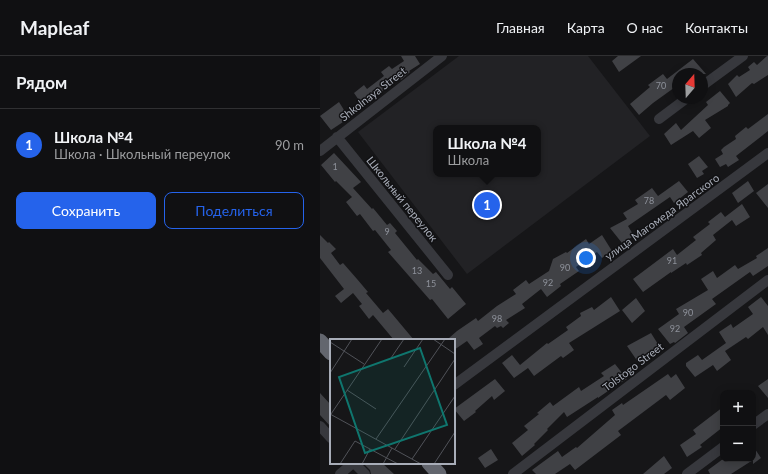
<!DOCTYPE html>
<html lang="ru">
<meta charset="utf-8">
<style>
:root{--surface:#101012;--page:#19191b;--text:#f1f3f6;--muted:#9c9d9f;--line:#303032;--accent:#2563eb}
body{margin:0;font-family:Lato,sans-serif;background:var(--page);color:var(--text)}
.controls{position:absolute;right:12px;bottom:12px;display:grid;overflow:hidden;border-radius:8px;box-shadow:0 2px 10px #0003}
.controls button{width:36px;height:36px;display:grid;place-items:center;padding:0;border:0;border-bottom:1px solid var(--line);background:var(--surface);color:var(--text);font:20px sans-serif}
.compass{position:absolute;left:352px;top:12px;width:36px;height:36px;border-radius:50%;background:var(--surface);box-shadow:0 2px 10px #0003;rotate:19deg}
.you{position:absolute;left:266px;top:202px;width:14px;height:14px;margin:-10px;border:3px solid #fff;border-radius:50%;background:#1a73e8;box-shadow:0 0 0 6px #1a73e833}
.badge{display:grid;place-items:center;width:26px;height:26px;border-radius:50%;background:var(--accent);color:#fff;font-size:13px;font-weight:700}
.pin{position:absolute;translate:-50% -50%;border:2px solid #fff;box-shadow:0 1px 4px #0006}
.popup{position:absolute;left:113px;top:69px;width:108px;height:52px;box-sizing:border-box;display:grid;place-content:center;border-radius:8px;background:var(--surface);filter:drop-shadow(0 1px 3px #0005);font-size:13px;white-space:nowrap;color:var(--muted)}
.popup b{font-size:15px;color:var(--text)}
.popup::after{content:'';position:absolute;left:50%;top:100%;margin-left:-8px;border:8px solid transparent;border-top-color:var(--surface)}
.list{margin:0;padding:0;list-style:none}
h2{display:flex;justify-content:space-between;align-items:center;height:52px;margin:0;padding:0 16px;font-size:17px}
h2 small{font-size:13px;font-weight:400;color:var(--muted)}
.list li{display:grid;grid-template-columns:26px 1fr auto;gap:12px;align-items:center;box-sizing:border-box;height:72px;padding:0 16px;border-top:1px solid var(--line)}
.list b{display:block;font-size:15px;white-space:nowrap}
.list p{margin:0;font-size:13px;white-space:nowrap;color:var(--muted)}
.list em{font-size:13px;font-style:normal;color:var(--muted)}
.actions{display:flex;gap:8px;padding:12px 16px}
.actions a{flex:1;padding:9px 0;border:1px solid var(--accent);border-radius:8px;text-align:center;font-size:14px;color:var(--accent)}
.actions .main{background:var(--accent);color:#fff}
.map{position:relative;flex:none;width:448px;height:418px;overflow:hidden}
header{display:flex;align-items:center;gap:24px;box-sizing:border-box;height:56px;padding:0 20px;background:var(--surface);border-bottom:1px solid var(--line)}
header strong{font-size:19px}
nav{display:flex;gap:22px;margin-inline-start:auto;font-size:14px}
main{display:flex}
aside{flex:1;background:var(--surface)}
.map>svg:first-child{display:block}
.built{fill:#222225;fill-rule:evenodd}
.building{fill:#404145}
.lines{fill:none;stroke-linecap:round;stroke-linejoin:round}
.minor{stroke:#37383d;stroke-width:10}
.highway{stroke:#63666e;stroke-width:15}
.labels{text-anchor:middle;stroke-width:3;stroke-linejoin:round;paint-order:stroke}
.number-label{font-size:9px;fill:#8e929b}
.street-label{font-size:11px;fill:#a8adb8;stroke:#111113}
.inset-road{fill:none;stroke:#505258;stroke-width:1}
.view{fill:#0f766e;fill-opacity:0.15;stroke:#0f766e;stroke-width:2}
.inset-edge{fill:none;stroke:#a8adb8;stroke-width:2}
</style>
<header>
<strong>Mapleaf</strong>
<nav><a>Главная</a><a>Карта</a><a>О нас</a><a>Контакты</a></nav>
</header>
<main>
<aside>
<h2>Рядом<small></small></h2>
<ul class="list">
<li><span class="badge">1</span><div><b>Школа №4</b><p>Школа · Школьный переулок</p></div><em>90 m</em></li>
</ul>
<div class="actions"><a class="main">Сохранить</a><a>Поделиться</a></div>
</aside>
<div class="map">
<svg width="448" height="418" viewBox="0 0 448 418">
<rect width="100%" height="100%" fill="#161618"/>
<path class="built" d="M139,0H268L330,80L147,218L38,76ZM116,72H218V118H116Z"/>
<path class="building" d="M81,0H95L100,8L89,15L90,16L81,24L80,22L43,50L34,37L44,29L47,33L64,20L61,16L69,10L72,13L84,5Z
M298,0H321L299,16L292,5Z
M447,0H448V19L434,28L432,27L416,41L408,28L417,19L419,21L430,14L428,11L434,6L437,9Z
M373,3L386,18H358V29L333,47L319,59L310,48L330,31L328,29L343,18L347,23Z
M400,35L410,47L408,49V50L385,64L391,72L379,82L373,75L351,89L344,78L356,67L361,74L388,49L386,46Z
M19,46L29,62L11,74L0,60Z
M448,58V75L416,100L419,104L408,111L406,108L400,111L395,103L403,98L401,94L404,91L416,83L415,80L426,71L428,73Z
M14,97L41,126L33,132L52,153L53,152L67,169L70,167L77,175L75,177L97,204L98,203L113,218L116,216L130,233L132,231L146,248L128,263L112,243L110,244L68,196L71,194L55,174L53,175L40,158L37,160L26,146L32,141L16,125L15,126L1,109Z
M379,100L388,111L382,115L384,118L377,122L368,108Z
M359,125L368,136L354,147L350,141L308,170L314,180L302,187L290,172L307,163L303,157L318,148L315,144L332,132L338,140Z
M428,125L434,135L418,147L412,137Z
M448,128V152L436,137Z
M422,148L430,161L416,170L412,164L393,179L396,184L381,197L382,199L367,209L366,207L351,217V216L323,236L313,223L353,193L357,199L376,184L373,181L390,168L388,166L401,156L405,161Z
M0,179L8,187L9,186L16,193L11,197L20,209L23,207L37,223L48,236L46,237L63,257L68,253L94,284H74L53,259L49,263L39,250L42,248L33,237L21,247L15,240L24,233L0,202Z
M282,179L292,195L282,202L277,196L256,211L259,215L240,228L241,230L227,241L221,233L202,248L205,252L186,264L189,267L183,272L181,270L177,272L175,270L159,282L163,288L154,294L147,285L134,294V284H131L129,282L137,275L156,262L158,265L177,250L196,238L193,234L206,224L209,228L229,215L233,203L246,196L247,197L266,183L269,188Z
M448,192V210L433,220L430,216L392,243L396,248L364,271L368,277L355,287L354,286L350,288L338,273L359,258L356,253L388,234L381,223L393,215L397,222L415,209L418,213L437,202L436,200Z
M291,241L300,255L249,287L254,294L243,302L241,300L214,320L208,312L194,322L182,307L192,299L200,309L227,287L228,288L248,274L246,271L261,260L260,257L272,251L274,254Z
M441,241L448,250V279L443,271L428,283L426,281L405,295L411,304L397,315L393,309L375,321L366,310V307L378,299L382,304L406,287L399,276L411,268L413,272L433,258L428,251Z
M316,242L325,255L312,267L302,254Z
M331,277L341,293L318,306L307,290Z
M295,308L307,323L287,334L288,335L278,342V341L247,361L244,356L227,373L228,374L214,388L215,389L202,400L192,387L208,374L204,370L219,358L217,357L230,346L233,350L259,331L261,335L284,320L281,317Z
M348,318L351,322L356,318L365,332L350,344L346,339L298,375L301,379L255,414L250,408L235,418H216L212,414L238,395L242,401L256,391L257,392L295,359L292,354L302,347L303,349Z
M175,323L185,335L174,344L172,340L155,355L156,356L144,365L134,353Z
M448,323V342L438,330Z
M0,337L11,349V371L0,359Z
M403,351V371L380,389L382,391L367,401L360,389L376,378L373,374Z
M433,390L441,402L433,408V404L411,418H390L388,414L403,403H433Z
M171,393L178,404L165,412L158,402Z
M344,400L352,412L344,418H323Z
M43,407H62L74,418H51L50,414Z"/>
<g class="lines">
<path class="minor" d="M382,30L423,0
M339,63L367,42
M17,81L128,219
M0,95L122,0
M134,329L448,97
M433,369L448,358
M0,370L11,382
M34,407L45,418
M20,418L33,407
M193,418L448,224
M367,418L403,391"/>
<path class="highway" d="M0,285L11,297
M109,407L119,418"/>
</g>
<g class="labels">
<g class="number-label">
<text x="341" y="33">70</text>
<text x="15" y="114">1</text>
<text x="329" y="148">78</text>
<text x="67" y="179">9</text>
<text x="352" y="208">91</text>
<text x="245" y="215">90</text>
<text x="97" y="218">13</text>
<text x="228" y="230">92</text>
<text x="111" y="231">15</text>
<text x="368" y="260">90</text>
<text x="177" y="266">98</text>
<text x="355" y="276">92</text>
</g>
<g class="street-label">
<text transform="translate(53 38) rotate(-38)" y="4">Shkolnaya Street</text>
<text transform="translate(82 143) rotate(51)" y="4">Школьный переулок</text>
<text transform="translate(342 161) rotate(-36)" y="4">улица Магомеда Ярагского</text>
<text transform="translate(313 311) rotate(-37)" y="4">Tolstogo Street</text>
</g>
</g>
<g transform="translate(10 283)">
<rect width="125" height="125" fill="#161618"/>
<path class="inset-road" d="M103,0L125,15M0,3L34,25M61,19L74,0M74,28L93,0M0,34L22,0M17,51L46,70M0,75L91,125M1,75L52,0M46,100L115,0M65,110L125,20M82,120L125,57M10,125L25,102L68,125M32,125L40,110M53,125L62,109M104,125L125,93"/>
<path class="view" d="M90,9L117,86L35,114L9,38Z"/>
<rect width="125" height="125" class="inset-edge"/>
</g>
</svg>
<div class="controls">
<button>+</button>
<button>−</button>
</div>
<svg class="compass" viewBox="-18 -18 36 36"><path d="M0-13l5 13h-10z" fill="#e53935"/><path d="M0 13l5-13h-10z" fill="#9c9d9f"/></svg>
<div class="you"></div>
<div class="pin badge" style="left:167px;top:149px">1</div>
<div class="popup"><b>Школа №4</b>Школа</div>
</div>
</main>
